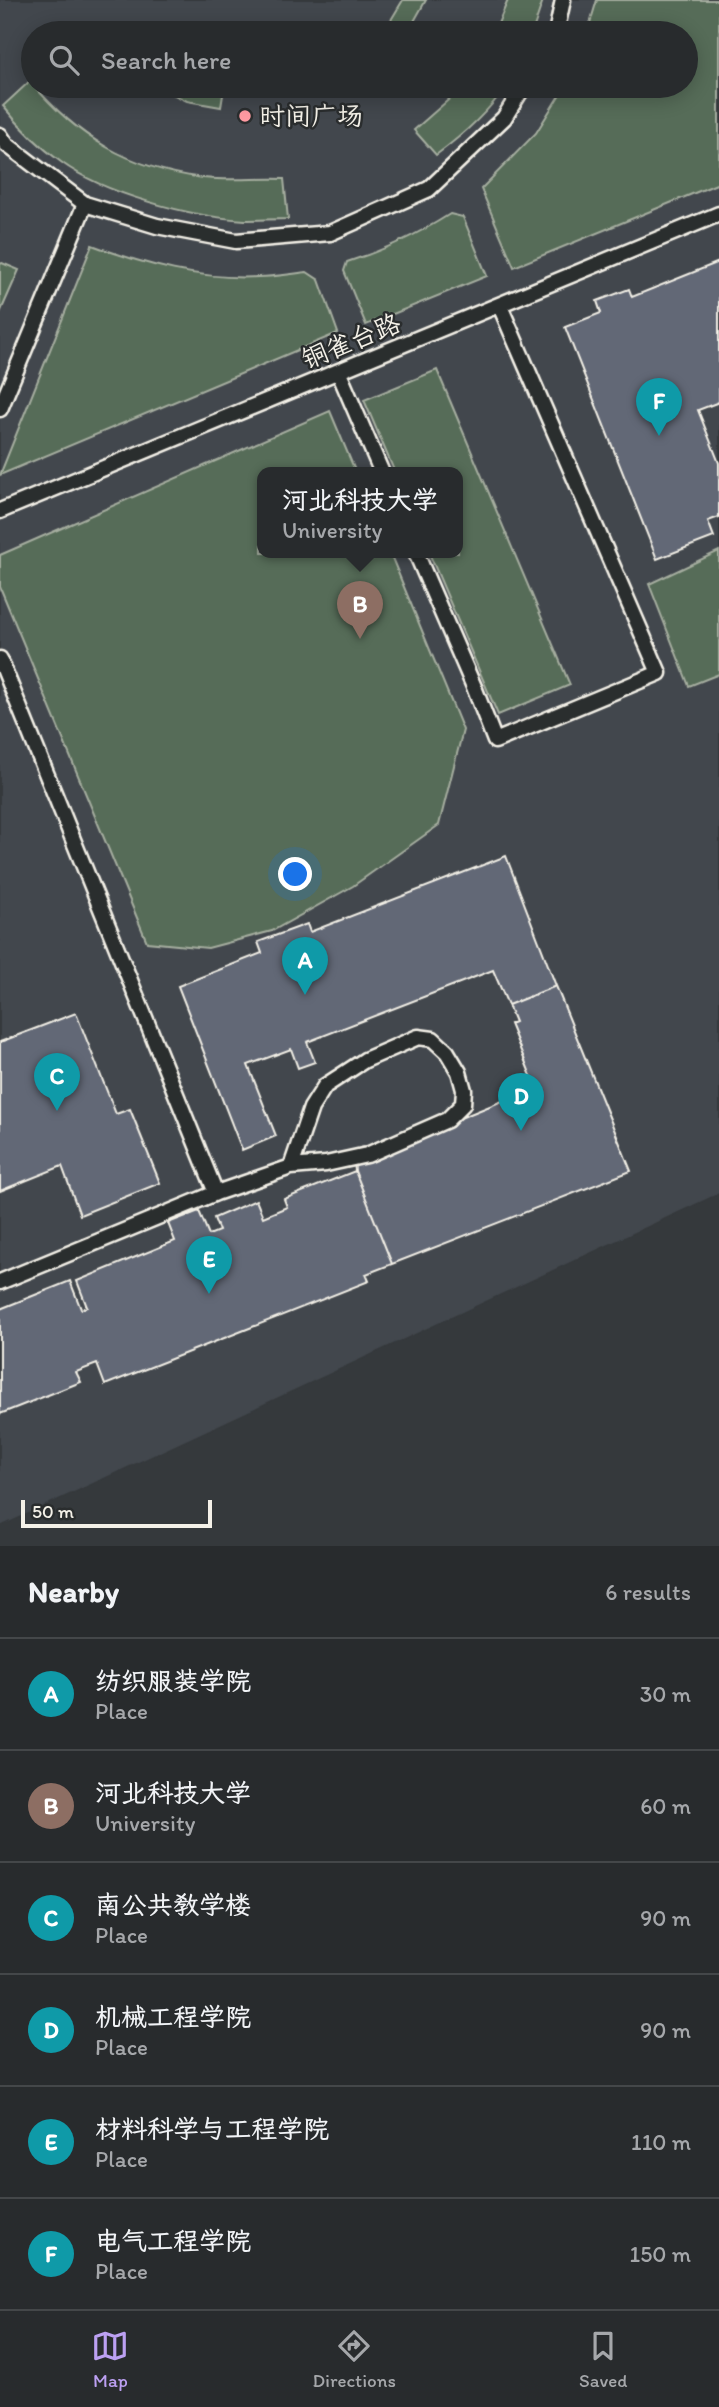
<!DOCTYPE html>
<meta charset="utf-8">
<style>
:root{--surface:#282b2d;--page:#303335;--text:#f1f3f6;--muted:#a5a7aa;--line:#444749;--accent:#bca0f2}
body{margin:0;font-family:Itim,"LXGW WenKai TC",sans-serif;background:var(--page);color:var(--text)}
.scale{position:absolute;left:21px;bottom:18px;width:191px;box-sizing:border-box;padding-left:7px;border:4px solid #f4f1e8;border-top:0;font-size:19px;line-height:24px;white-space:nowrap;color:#f4f1e8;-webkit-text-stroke:5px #2a2d2e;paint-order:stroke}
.you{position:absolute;left:296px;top:875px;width:24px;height:24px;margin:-18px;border:5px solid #fff;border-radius:50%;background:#1a73e8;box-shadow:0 0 0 10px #1a73e833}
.badge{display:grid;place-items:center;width:46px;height:46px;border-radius:50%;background:var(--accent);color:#fff;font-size:23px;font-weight:700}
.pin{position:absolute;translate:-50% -58px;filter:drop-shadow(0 2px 4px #0008)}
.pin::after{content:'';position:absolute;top:37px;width:24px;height:21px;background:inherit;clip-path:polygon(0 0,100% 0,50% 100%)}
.popup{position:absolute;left:257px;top:467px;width:206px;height:91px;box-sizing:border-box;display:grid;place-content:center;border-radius:14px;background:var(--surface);filter:drop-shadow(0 2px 5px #0005);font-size:23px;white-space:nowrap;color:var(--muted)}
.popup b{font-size:26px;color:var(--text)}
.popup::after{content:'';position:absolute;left:50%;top:100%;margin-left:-14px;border:14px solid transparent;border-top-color:var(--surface)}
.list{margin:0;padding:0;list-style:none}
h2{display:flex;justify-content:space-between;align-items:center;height:91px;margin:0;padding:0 28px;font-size:30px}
h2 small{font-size:23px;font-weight:400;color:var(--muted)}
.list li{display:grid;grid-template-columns:46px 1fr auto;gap:21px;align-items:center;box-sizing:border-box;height:112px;padding:0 28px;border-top:2px solid var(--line)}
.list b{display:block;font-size:26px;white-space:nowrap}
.list p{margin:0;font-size:23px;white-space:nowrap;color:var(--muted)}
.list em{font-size:23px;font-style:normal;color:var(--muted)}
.icon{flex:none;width:38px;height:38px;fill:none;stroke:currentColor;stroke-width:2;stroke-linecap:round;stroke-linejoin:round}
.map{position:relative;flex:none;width:719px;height:1546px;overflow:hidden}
.search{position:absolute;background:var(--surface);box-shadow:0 4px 18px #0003;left:21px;right:21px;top:21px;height:77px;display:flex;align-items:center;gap:18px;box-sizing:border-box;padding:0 24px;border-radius:38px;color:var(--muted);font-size:26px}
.sheet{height:763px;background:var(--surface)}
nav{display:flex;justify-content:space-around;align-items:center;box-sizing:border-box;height:98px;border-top:2px solid var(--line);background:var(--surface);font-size:19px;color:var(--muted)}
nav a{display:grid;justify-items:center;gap:4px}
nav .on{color:var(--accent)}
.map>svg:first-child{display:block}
.built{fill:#42474d;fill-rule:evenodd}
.green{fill:#576c58;stroke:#a6aea0;stroke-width:2}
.building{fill:#626876;stroke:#f4f1e8;stroke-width:2}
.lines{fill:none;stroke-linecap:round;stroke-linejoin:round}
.service-casing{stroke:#f4f1e8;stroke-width:19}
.service{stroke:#2a2d2e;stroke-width:14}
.poi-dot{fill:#ff9aa2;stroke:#2a2d2e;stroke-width:2.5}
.labels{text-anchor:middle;stroke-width:5;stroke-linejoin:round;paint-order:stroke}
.poi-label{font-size:26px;fill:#f4f1e8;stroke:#2a2d2e;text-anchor:start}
.street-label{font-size:26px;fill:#f4f1e8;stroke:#2a2d2e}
</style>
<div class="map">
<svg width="719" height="1546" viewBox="0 0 719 1546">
<rect width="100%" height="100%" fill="#35393c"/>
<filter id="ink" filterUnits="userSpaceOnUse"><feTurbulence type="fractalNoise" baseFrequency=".0143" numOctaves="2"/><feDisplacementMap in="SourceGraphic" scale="14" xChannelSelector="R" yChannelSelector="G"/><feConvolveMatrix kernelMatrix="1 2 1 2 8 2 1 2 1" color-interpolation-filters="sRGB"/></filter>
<g filter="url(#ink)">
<path class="built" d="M0,0H719V1193L0,1526ZM33,33H686V86H33ZM262,473H458V553H262Z"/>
<path class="green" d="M403,0H426L408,32L391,20Z
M508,0H543L532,33H494Z
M597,0H719V183L514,267L481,189L536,133L565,86H686V33H587Z
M30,81C77,137 128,168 203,178C229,181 258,178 284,179L288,219C273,219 259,220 245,220C191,217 104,194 61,162C39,146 20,127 3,106Z
M156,86H210L224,89L221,107L187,101Z
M461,86H506C487,114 463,135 436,155L414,130L455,94Z
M450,214L463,217L487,276L366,325L344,271L347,262C385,250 417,235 450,214Z
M92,245C145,265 201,280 258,277C274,277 291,274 307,272L319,280L338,333L0,475Z
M2,263L19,270L0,313V264Z
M437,370L570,685L498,715L429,553H458V473H395L364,400Z
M330,411L356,473H262V553H390L463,730L439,825L353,886L272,931L208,948L147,942L0,587V555Z
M719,551V674L689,686L649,584Z"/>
<path class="building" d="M719,262V402L698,410L719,463V517L708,521L714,537L657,559L565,327L601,313L597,301L629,289L632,297Z
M506,856L556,986L508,1005L493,970L307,1042L315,1062L298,1068L291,1049L248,1065L276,1136L242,1150L178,986L262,953L258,942L307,924L310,932Z
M556,986L631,1171L392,1264L355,1171L354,1161L527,1091L531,1102L540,1098L510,1024L515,1022L508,1005Z
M76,1013L116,1114L130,1109L160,1183L80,1215L62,1166L0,1191V1042Z
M355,1171L392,1264L366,1274L369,1281L105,1385L97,1364L76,1372L81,1382L0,1414V1309L70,1281L81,1309L87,1307L77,1281L175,1241L168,1223L199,1211L209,1235L219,1231L214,1218L256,1200L263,1217L287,1207L284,1199Z"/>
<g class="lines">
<g class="service-casing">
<path id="service" d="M556,33L563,0
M0,135L6,144L85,204L157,226L236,241L330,233L429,189L504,118L524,86
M339,373L382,473
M0,409L85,204
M0,511L719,214
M416,553L474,687L495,741L659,673L500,306
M0,659L216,1193
M0,1282L216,1193L291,1167L326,1164L367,1155L447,1120L463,1104L464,1090L459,1072L447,1052L433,1039L418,1037L365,1060L325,1086L311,1108L291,1167"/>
</g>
<use href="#service" class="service"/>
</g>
</g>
<circle class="poi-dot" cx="245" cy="116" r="7"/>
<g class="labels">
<g class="poi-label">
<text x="259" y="125">时间广场</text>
</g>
<g class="street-label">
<text transform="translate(351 341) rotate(-22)" y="9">铜雀台路</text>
</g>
</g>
</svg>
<div class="scale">50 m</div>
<div class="you"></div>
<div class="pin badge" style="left:305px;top:995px;background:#0f9aa8">A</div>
<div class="pin badge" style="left:360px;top:639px;background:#8d6e63">B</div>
<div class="popup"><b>河北科技大学</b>University</div>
<div class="pin badge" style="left:57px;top:1111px;background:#0f9aa8">C</div>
<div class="pin badge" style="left:521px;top:1131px;background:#0f9aa8">D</div>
<div class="pin badge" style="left:209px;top:1294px;background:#0f9aa8">E</div>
<div class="pin badge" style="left:659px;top:436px;background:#0f9aa8">F</div>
<div class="search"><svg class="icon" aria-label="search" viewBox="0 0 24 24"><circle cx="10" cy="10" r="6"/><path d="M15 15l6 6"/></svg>Search here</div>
</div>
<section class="sheet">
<h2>Nearby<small>6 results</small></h2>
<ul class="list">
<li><span class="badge" style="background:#0f9aa8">A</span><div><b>纺织服装学院</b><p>Place</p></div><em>30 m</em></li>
<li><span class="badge" style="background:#8d6e63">B</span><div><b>河北科技大学</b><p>University</p></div><em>60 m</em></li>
<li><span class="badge" style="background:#0f9aa8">C</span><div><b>南公共教学楼</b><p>Place</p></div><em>90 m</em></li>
<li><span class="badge" style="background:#0f9aa8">D</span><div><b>机械工程学院</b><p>Place</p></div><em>90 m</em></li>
<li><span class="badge" style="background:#0f9aa8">E</span><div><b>材料科学与工程学院</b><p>Place</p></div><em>110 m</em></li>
<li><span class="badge" style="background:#0f9aa8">F</span><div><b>电气工程学院</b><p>Place</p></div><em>150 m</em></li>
</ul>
</section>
<nav>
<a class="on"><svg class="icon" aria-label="map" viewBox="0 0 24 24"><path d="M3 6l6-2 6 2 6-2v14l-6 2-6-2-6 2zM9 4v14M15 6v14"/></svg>Map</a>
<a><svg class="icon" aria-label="directions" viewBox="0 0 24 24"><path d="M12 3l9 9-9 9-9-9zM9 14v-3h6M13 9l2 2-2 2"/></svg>Directions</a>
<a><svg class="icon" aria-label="saved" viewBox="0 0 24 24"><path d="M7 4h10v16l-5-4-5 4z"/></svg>Saved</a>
</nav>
